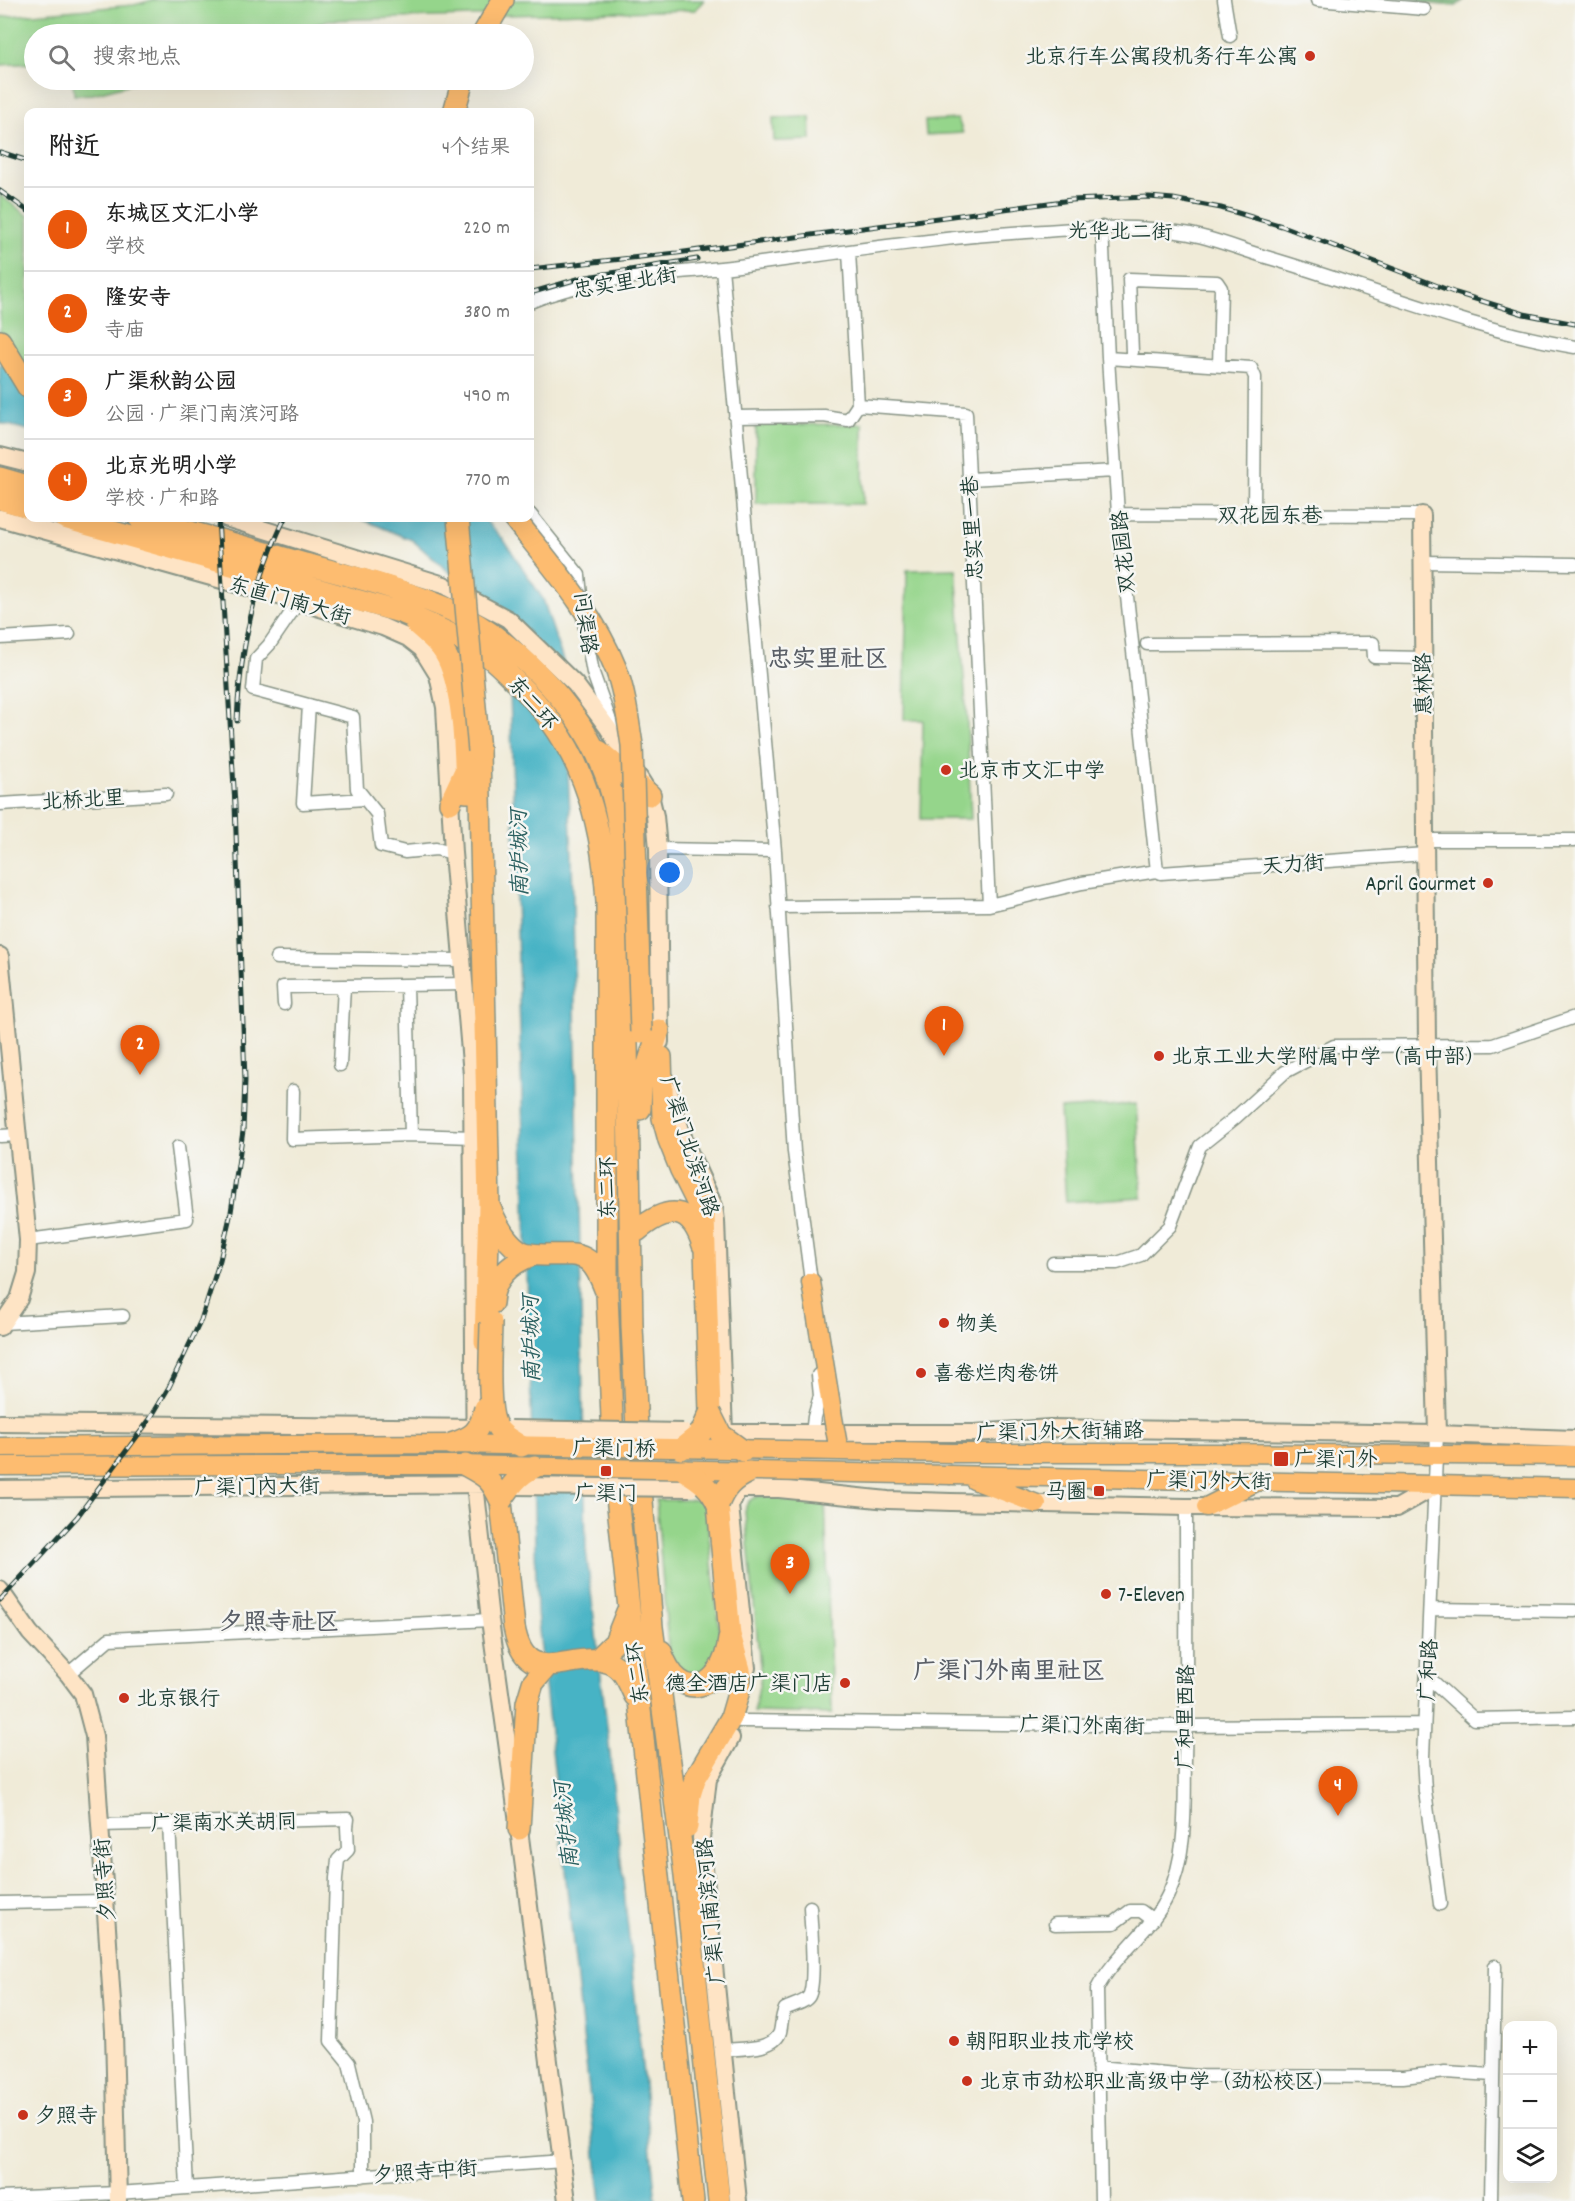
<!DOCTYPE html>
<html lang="zh">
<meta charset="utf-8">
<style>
:root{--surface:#fff;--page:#f2f2f2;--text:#222;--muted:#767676;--line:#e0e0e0;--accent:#ea580c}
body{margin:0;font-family:Dekko,"LXGW WenKai TC",sans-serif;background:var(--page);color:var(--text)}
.controls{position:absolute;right:18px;bottom:18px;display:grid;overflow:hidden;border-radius:12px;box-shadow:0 6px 24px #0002}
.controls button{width:54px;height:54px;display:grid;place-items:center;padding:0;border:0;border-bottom:2px solid var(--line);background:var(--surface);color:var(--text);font:30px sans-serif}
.you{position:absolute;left:670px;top:873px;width:21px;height:21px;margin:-15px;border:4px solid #fff;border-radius:50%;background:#1a73e8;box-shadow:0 0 0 9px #1a73e833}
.badge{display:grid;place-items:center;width:39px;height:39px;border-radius:50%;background:var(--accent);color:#fff;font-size:20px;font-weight:700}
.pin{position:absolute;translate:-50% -50px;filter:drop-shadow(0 2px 3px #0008)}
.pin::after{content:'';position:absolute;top:32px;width:21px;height:18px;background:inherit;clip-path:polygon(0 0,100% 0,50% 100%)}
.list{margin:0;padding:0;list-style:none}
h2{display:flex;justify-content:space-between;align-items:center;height:78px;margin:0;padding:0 24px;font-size:26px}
h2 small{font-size:20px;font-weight:400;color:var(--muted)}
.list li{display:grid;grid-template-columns:39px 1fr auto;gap:18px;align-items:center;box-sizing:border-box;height:84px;padding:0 24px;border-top:2px solid var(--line)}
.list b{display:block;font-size:22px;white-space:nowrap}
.list p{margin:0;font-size:20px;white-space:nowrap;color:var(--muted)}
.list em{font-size:20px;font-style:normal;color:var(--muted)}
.icon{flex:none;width:33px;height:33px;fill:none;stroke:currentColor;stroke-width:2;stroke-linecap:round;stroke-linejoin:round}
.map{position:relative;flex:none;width:1575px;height:2201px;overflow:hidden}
.search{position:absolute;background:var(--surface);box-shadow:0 6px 24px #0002;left:24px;top:24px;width:510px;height:66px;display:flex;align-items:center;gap:15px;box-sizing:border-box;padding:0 21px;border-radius:33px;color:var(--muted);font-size:22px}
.panel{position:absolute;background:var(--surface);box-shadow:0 6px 24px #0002;left:24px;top:108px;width:510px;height:414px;border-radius:12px}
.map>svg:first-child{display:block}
.green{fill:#95d58b;stroke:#5a8960;stroke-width:1.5}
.forest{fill:#78b677;stroke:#4c7a56;stroke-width:1.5}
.water{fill:#47b3c5;stroke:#33787c;stroke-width:1.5}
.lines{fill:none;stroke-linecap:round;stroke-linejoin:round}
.street-casing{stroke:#889486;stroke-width:15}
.secondary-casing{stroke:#889486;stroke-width:20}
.primary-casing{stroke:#889486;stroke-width:21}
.highway-casing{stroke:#889486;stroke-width:24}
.street{stroke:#fff;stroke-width:12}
.secondary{stroke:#fee4c5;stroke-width:16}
.primary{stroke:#fdbc6f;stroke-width:18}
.highway{stroke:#fdbc6f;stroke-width:21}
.rail-casing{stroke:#1f3d34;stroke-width:5}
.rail{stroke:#f6f6f2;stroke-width:3;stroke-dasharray:9;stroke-linecap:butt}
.secondary-bridge-casing{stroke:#889486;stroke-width:20;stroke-linecap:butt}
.primary-bridge-casing{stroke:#889486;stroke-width:21;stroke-linecap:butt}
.highway-bridge-casing{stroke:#889486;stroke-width:24;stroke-linecap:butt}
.secondary-bridge{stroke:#fee4c5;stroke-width:16}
.primary-bridge{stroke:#fdbc6f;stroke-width:18}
.highway-bridge{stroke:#fdbc6f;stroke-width:21}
.poi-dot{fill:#c8321e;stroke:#f6f6f2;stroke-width:2}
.labels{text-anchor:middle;stroke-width:5;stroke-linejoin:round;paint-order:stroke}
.poi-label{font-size:21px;fill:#1f3d34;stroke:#f6f6f2;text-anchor:start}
.street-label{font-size:21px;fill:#1f3d34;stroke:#f6f6f2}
.water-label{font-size:22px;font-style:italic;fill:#2b6060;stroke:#f6f6f2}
.quarter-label{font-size:24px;font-weight:bold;fill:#5a5f67;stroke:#f6f6f2}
</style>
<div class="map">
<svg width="1575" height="2201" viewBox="0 0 1575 2201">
<rect width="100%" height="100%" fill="#f6f6f2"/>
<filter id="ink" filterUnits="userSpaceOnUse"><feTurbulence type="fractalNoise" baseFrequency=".0167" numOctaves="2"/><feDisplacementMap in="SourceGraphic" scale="12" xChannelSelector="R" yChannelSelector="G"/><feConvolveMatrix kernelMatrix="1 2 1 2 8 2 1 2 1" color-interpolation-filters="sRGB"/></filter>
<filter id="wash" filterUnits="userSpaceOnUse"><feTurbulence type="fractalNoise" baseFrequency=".008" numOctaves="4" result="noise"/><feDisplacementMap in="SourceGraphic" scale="24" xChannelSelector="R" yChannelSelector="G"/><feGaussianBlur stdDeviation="1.35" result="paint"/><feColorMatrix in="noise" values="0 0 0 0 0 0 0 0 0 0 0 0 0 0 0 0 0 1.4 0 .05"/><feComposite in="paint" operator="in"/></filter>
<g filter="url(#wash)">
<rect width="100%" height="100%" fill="#f0ebd8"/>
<path class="green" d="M153,0H704L695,10L328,20L291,34H34V63L0,65V17L134,5Z
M73,80H145L93,94L74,95Z
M810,117L811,140L774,141L773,118Z
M958,119L963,133L926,135L925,121Z
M0,195L28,216V363L0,356Z
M863,424V504H756V425Z
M956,569L967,720L971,819H921L923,720H904L907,570Z
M1136,1104L1142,1197L1066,1202L1060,1109Z
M758,1496L825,1497L832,1714L754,1712L761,1676L745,1512C746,1503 749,1499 758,1496Z
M656,1500H705L722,1652L713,1673L686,1677L669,1657Z"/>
<path class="forest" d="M1387,0H1464L1456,6Z"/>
<path class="water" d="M0,364L28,371V430L0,423Z
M359,518H483L504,540L543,599L563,661L572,857L586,1550L608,1735L656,2201H601L537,1612L509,656L481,600L412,540Z"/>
</g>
<g filter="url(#ink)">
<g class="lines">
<g class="street-casing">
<path id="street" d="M1224,0L1230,36
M1317,0L1424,9
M1102,227L1108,358L1118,514L1157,871L1161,873L1425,854
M849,252L858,405L966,413L989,905
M530,302C597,274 674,275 746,265C845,252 944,236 1044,231C1091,228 1137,225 1184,233C1211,237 1239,249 1266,257C1370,287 1467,329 1575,347
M1132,352L1129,279L1217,282L1221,288L1219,366
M1108,358L1251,368L1255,377L1254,515
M735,417L824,416L848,420L858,405
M970,479L1115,471
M530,514L579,575L583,617L593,673L613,729
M1118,514L1422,515
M1422,562L1575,564
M297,601L293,610L269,645L256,659L253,690L353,717L357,789L377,814L381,846L405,852L436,849L453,853
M0,638L69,634
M1147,644L1373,643L1374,657L1423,658
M309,705L303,803L365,799
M0,804L166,794
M1425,840H1575
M658,849L775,851L722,268
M775,851L794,1152L812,1289
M778,907L989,905L1082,883L1157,871
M277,958L462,960
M407,985L411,1135
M284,1004L283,987L465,984
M340,1065L344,986
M293,1091L292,1139L411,1135L473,1137
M0,1136L18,1135
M28,1240L187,1219L178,1147
M1053,1263H1117L1141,1255L1170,1226L1200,1146L1235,1118L1285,1072L1334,1046L1493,1045L1575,1017
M3,1323L123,1316
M812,1434L814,1417L820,1396L818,1375
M1437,1434L1423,1757L1425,1791L1440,1904
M1431,1609L1575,1611
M68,1674L109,1639L490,1620
M1428,1677L1474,1719L1575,1717
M740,1721L1186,1726L1424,1724
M169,1823L187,2188
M100,1825L348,1819L347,1827L348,1850L338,1860L336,1878L331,2041L349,2063L363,2122V2176
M0,1903L105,1901
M1055,1924L1114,1923L1130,1911H1141L1153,1920
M723,2050C739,2048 774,2051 780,2032C782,2024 781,2018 785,2009C792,2005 805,2003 809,1996C816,1983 811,1925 810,1907
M1098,2067L1199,2076L1403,2077L1445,2072L1493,2075
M0,2198L118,2193L563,2161
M1101,2201L1097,1989C1115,1954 1151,1931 1168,1895C1188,1853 1184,1804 1185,1759C1187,1675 1186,1591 1186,1507
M1491,2201L1495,1966"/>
</g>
<g class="secondary-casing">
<path id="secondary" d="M0,456L28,463
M1422,515L1427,1045L1437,1434
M0,518L297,601L383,627L408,638L422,649L438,675L445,707L453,853L472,1075L475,1484L490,1620L519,1829L567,2201
M226,518L444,585L508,619L575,684L608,728L650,795L655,816L658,849L660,1042
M0,956L28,1240L27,1273L19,1299L0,1327
M668,1088L685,1143L714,1206L716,1221L724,1433L744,1445L749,1454L748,1468L730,1506L747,1668
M0,1423L486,1428
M726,1433H974L1050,1428L1437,1434L1575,1439
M0,1489L485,1484
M730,1489H779L888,1500L951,1502L1186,1507L1397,1508L1436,1486
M0,1590L30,1633L68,1674L83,1694L94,1736L114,2031L118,2201
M731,1738L708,1779L701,1838L738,2201"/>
</g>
<g class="primary-casing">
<path id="primary" d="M811,1282L832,1412
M0,1447L276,1445
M951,1453H1218L1575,1456
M0,1466L278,1465
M951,1475L1575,1488
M974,1480L1037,1504
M1206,1507L1256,1482"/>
</g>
<g class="highway-casing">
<path id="highway" d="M483,34L503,0
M454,112L463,80
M0,341L28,387
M0,478L28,486
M0,499L28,507
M64,518L403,613C432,625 462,638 488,656C498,663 507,673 515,681C580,741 602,816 607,902V1293L614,1469L693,2201
M139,518C194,533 250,548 305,564C352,576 399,588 444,607C510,636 579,704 605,773C617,804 621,838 624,871L632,1326L638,1450L652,1627L685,1875L719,2201
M415,623C425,632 437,641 444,652C464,684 465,754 466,792
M479,751L489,1206L485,1342
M599,751L650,795
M450,803L464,773
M661,1057L663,1118L669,1140L681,1170L704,1216L710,1413
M640,1109L641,1086L659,1030
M490,1208C496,1223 506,1243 522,1252C529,1255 538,1255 545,1255C582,1254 591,1252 605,1289
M637,1231C667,1206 690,1204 703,1245
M492,1303C493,1278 511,1263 533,1255
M501,1501L514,1627C526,1694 573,1648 610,1663C624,1668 629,1684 635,1696
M661,1651C680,1707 723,1690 729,1639
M597,1660L615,1642L627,1612
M687,1827L690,1795L695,1779L731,1718L740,1687V1670L730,1635L718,1505
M519,1829L527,1703L533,1683L548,1665"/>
</g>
<use href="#street" class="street"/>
<use href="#secondary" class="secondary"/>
<use href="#primary" class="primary"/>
<use href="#highway" class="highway"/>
<g class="rail-casing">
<path id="rail" d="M0,152L28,161
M0,191L28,211
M530,269L677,253L1071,200L1149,197L1173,199L1221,208L1282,226L1456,293L1524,314L1575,324
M530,293L581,278L697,259
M237,721C240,649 254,582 285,518
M0,1600L77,1517L150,1419L169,1387L201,1320L220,1260L231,1212L243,1131L245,1080L235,805L218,518"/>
</g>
<use href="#rail" class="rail"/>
<g class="secondary-bridge-casing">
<path id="secondary-bridge" d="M511,1429L683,1432
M514,1486L690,1488"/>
</g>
<g class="primary-bridge-casing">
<path id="primary-bridge" d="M832,1412L839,1451
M276,1445L451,1444L951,1453
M278,1465H457L951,1475"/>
</g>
<g class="highway-bridge-casing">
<path id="highway-bridge" d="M458,518L479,751
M514,518C551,565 594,613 616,669C625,693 628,720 632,745L641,1032
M491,1322C491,1346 486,1407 496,1425C502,1436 511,1440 521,1446
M710,1413L721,1435L743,1451
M451,1444C473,1437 480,1432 485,1408
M681,1449L701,1433L710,1413
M465,1465C487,1477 490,1478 501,1501
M685,1471C700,1480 711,1488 718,1505
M501,1501C511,1486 518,1475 535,1467
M718,1505C724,1488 733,1479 749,1472"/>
</g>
<use href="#secondary-bridge" class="secondary-bridge"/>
<use href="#primary-bridge" class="primary-bridge"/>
<use href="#highway-bridge" class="highway-bridge"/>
</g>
</g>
<g class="poi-dot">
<circle cx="1310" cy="56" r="6"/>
<circle cx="946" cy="770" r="6"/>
<circle cx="1488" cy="883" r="6"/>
<circle cx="1159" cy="1056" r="6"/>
<circle cx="944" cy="1323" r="6"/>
<circle cx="921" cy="1373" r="6"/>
<rect x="1273" y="1451" width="16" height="16" rx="3"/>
<rect x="600" y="1465" width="12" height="12" rx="3"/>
<rect x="1093" y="1485" width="12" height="12" rx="3"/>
<circle cx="1106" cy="1594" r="6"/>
<circle cx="845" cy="1683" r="6"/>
<circle cx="124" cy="1698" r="6"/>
<circle cx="954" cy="2041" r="6"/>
<circle cx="967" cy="2081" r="6"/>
<circle cx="23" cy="2115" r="6"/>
</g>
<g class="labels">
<g class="poi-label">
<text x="1298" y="63" text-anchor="end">北京行车公寓段机务行车公寓</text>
<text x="958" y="777">北京市文汇中学</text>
<text x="1476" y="890" text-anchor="end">April Gourmet</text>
<text x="1171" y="1063">北京工业大学附属中学（高中部）</text>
<text x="956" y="1330">物美</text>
<text x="933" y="1380">喜卷烂肉卷饼</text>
<text x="1294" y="1466">广渠门外</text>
<text x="1087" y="1498" text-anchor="end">马圈</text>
<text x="606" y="1500" text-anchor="middle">广渠门</text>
<text x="1118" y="1601">7-Eleven</text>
<text x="833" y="1690" text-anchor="end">德全酒店广渠门店</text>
<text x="136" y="1705">北京银行</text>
<text x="966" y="2048">朝阳职业技术学校</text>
<text x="979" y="2088">北京市劲松职业高级中学（劲松校区）</text>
<text x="35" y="2122">夕照寺</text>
</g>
<g class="street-label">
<text transform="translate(1120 231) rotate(1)" y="7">光华北二街</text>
<text transform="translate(625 282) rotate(-9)" y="7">忠实里北街</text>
<text x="1270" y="522">双花园东巷</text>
<text transform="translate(972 528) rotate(-93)" y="7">忠实里一巷</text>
<text transform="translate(1123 552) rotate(-96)" y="7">双花园路</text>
<text transform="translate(290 600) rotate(16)" y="7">东直门南大街</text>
<text transform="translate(586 623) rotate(82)" y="7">问渠路</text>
<text transform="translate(1423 684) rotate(-91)" y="7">惠林路</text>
<text transform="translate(533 703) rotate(49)" y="7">东二环</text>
<text transform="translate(83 799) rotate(-3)" y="7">北桥北里</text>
<text transform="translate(1293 864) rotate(-4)" y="7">天力街</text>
<text transform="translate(690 1146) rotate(72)" y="7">广渠门北滨河路</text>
<text transform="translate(607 1188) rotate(-90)" y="7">东二环</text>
<text transform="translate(1060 1431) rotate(-1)" y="7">广渠门外大街辅路</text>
<text transform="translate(614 1448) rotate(1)" y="7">广渠门桥</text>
<text transform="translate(1209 1480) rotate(1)" y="7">广渠门外大街</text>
<text transform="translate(257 1486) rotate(-1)" y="7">广渠门内大街</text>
<text transform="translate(1428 1670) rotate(-87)" y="7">广和路</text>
<text transform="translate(637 1673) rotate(-97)" y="7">东二环</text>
<text transform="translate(1185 1717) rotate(-89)" y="7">广和里西路</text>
<text transform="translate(1082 1725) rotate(1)" y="7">广渠门外南街</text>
<text transform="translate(224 1822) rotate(-1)" y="7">广渠南水关胡同</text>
<text transform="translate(104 1880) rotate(-94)" y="7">夕照寺街</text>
<text transform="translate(710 1911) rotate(-95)" y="7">广渠门南滨河路</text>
<text transform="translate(425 2171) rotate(-4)" y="7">夕照寺中街</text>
</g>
<g class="water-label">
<text transform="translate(518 853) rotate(-91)" y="8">南护城河</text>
<text transform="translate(530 1339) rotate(-91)" y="8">南护城河</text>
<text transform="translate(565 1825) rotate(-96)" y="8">南护城河</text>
</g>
<g class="quarter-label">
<text x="828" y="666">忠实里社区</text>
<text x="279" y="1629">夕照寺社区</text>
<text x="1009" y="1678">广渠门外南里社区</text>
</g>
</g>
</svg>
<div class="controls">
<button>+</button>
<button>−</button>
<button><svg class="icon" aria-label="layers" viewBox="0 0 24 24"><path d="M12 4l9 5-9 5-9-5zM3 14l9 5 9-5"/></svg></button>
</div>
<div class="you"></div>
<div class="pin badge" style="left:944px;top:1056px">1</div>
<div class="pin badge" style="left:140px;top:1075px">2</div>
<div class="pin badge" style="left:790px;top:1594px">3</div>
<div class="pin badge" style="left:1338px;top:1816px">4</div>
<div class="search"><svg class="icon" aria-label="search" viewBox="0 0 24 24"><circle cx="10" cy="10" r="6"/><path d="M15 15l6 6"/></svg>搜索地点</div>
<section class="panel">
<h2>附近<small>4个结果</small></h2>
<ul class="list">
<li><span class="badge">1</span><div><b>东城区文汇小学</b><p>学校</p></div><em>220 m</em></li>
<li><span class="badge">2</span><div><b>隆安寺</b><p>寺庙</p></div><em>380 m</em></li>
<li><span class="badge">3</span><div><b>广渠秋韵公园</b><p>公园 · 广渠门南滨河路</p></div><em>490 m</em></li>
<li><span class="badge">4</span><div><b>北京光明小学</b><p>学校 · 广和路</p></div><em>770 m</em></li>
</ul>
</section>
</div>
